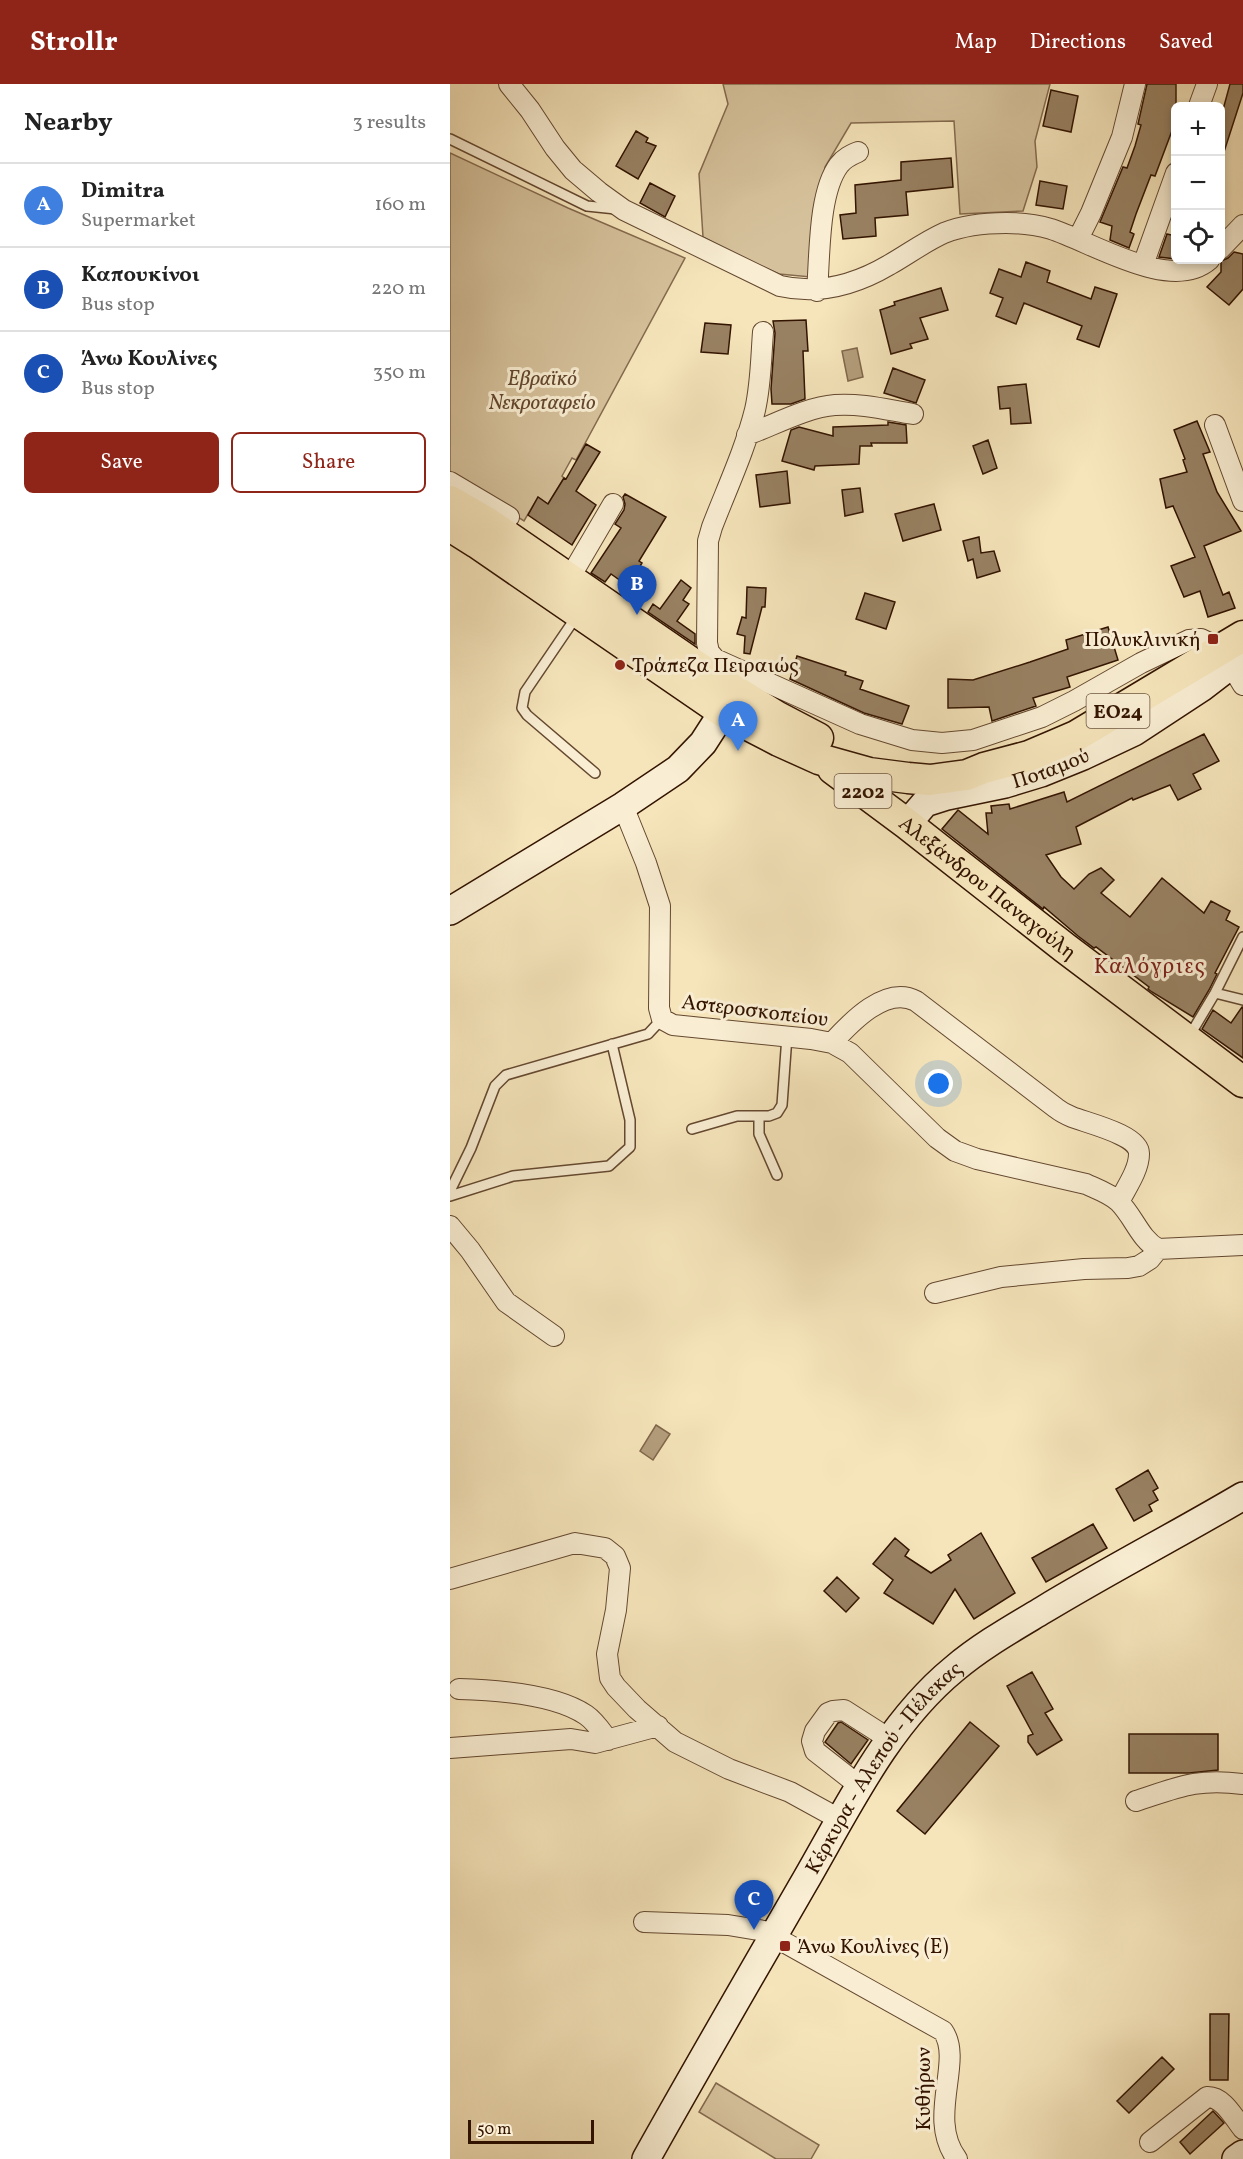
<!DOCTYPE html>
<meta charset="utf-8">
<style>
:root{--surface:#fff;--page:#f2f2f2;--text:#222;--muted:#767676;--line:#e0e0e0;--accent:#8f2418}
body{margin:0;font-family:Vollkorn,serif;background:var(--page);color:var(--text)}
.controls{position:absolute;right:18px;top:18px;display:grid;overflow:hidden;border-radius:9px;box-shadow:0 3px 9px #0003}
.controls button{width:54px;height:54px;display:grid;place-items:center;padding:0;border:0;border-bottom:2px solid var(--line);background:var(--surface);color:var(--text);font:30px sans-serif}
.scale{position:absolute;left:18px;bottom:15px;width:126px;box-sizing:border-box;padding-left:6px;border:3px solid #331401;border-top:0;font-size:16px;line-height:21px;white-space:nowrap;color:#331401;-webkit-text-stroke:4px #f9eed3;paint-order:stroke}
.you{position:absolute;left:489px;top:1000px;width:21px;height:21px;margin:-15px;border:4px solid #fff;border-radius:50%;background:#1a73e8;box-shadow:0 0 0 9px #1a73e833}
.badge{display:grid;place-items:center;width:39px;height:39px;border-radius:50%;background:var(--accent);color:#fff;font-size:20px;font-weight:700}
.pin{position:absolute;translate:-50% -50px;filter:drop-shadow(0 2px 3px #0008)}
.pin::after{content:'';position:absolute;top:32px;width:21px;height:18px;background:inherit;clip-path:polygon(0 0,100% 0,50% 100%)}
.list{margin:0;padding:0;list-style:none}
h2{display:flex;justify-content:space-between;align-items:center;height:78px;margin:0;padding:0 24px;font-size:26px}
h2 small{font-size:20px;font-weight:400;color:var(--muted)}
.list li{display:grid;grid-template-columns:39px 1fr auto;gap:18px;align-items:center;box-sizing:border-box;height:84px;padding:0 24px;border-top:2px solid var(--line)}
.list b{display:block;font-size:22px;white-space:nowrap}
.list p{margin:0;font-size:20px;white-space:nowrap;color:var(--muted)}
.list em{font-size:20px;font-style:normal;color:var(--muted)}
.actions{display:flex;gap:12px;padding:18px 24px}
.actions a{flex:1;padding:14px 0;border:2px solid var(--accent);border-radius:9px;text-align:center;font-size:21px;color:var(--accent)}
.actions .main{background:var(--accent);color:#fff}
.icon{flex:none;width:33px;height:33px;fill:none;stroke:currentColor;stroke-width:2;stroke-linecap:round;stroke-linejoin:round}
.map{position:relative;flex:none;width:793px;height:2075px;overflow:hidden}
header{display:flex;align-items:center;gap:36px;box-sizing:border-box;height:84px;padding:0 30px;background:var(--accent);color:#fff}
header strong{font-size:28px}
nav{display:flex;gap:33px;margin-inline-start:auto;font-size:21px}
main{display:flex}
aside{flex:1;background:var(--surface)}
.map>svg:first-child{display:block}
.green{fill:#d5c19b;stroke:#846a4e;stroke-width:1.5}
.water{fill:#b49e7c;stroke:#80674b;stroke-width:1.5}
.building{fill:#988162;stroke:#331401;stroke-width:1.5}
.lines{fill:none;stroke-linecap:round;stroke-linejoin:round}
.lane-casing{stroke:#644830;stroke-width:12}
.street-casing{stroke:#644830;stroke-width:22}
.secondary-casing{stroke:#331401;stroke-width:30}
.primary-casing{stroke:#331401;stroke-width:33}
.lane{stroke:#f9eed3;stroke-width:9}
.street{stroke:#f9eed3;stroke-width:20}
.secondary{stroke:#f9eed3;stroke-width:27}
.primary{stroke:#f6e5bb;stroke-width:30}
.poi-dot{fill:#8f2418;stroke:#f9eed3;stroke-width:2}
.labels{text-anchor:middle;stroke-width:6;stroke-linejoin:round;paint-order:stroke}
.shield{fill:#f9eed3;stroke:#6e5540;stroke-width:1.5}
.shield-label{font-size:20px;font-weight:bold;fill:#331401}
.park-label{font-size:21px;font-style:italic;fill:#64482f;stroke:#f9eed3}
.poi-label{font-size:21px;fill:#331401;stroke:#f9eed3;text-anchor:start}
.street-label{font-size:21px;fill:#331401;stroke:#f9eed3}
.neighbourhood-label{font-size:22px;letter-spacing:1.5px;fill:#7a1f14;stroke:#f9eed3}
</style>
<header>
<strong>Strollr</strong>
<nav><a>Map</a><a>Directions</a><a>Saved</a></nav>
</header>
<main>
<aside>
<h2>Nearby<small>3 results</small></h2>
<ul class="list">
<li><span class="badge" style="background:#3f7fe0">A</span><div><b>Dimitra</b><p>Supermarket</p></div><em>160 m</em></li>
<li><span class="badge" style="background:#1a4fb4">B</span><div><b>Καπουκίνοι</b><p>Bus stop</p></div><em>220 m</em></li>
<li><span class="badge" style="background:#1a4fb4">C</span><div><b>Άνω Κουλίνες</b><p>Bus stop</p></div><em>350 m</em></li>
</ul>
<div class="actions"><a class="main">Save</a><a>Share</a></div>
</aside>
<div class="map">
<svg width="793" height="2075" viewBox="0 0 793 2075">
<rect width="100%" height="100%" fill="#f6e5bb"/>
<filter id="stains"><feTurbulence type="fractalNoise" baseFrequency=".00333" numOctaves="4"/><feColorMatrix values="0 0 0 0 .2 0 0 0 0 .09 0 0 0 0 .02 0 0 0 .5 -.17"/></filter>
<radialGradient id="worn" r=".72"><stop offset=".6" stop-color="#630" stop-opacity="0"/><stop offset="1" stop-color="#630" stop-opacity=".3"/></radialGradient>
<path class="green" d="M273,0H600L585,57L587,83L573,127L510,130L504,37L401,39L375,83L361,193L329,190L287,171L253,153L249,90L278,20Z
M0,69L118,124L235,174L126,376L122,374L112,392L114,394L98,420L88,413L74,437L0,390Z
M266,1999L369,2061L361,2075H326L249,2028Z"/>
<path class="water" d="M407,264L413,293L398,297L392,267Z
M206,1341L220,1350L203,1376L190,1367Z"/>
<path class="building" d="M697,0H726V36L705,92L701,91L686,130L680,148L684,150L679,164L660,156L662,142L650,138L673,83L677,84L685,62L691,41L688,40Z
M780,0H793V9L773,71L771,70V33Z
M601,6L628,12L621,48L593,42Z
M186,47L198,54L196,58L206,62L188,95L166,82Z
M501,74L503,103L456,108L458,131L425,134L426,152L393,155L390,131L406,129L405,101L451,96V78Z
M590,97L617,102L613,125L586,121Z
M200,99L225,112L215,133L190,119Z
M717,150L726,152V175L709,173Z
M784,168L793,170V205L779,221L757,203L771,188V177L778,174Z
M576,178L600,187L597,198L641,215L645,203L667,210L649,263L627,255L632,242L574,219L566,240L546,232L553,214L540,209L549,185L571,193Z
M491,204L498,226L470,234L478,255L460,260L462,264L441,270L430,226L445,221L444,218Z
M356,236L358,267H353L355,315L341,320H322L321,305L325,249L323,237Z
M255,239L281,241L278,270L251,268Z
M443,284L475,296L466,319L434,309Z
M576,300L581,339L561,340L560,324L550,325L548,303Z
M747,337L760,368L753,370L767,408L791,447L754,462L773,511L779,508L785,524L758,533L750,507L734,513L721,482L745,473L723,422L716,424L710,395L737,388L733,376L735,375L724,346Z
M438,338L456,341L457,359H421L422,362H410L409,380L365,382L364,386L332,377L341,346L349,343L383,352V343L438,341Z
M538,356L547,384L533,390L523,362Z
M136,360L150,368L126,407L146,421L122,461L78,431L88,413L98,420L114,394L116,395Z
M337,387L340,419L310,423L306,391Z
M410,404L413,428L395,432L392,406Z
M175,410L216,433L189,477L192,479L178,502L161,490L155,498L141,489L171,444L165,440L174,426L175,420L173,413Z
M484,420L491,446L453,457L445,430Z
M529,453L531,469L544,467L550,487L527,494L523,475L518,477L513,457Z
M231,496L241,504L233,516L239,520L227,537L245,550V560L198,528L203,520L210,525Z
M297,503L316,504L315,523H312L300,570L294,569L295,552L287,550L292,533L296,534Z
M415,509L445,518L436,545L406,535Z
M658,543L668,576L617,593L620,603L583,614L586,622L542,637L539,623L498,624V595L523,596L580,578L618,565L616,556Z
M347,572L396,588L395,591L413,597L410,605L459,622L452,640L414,629L340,595Z
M754,650L769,677L743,690L751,705L728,716L720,701L683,716L682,714L626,743L631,760L596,771L611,793L624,805L639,790L651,784L664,796L651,809L680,833L712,794L754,829L761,817L780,827L776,836L789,843L765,889L767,890L759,906L743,933L702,908L698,905L699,903L646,863L644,864L628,852L594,823L593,825L492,745L508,726L538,750L536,729H542L541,722L559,720L560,725L614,708L617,718Z
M792,923H793V974L752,945L763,926L781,939Z
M698,1386L708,1404L703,1407L708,1416L699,1421L702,1427L684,1437L666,1405Z
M643,1440L657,1464L596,1498L582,1474Z
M531,1449L565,1509L524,1535L505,1505L483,1540L434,1509L443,1496L423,1480L445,1454L459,1466L455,1472L481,1489L501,1476L498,1471Z
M387,1493L409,1514L396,1528L374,1507Z
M582,1588L603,1625L595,1629L612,1656L587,1671L578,1658V1652L583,1650L557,1602Z
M391,1638L418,1656L401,1680L375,1658L388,1639Z
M520,1638L549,1662L475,1750L447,1727Z
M679,1650H768V1686L739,1689H679Z
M760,1930H779L778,1996H760Z
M712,1973L724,1985L679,2029L667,2017Z
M763,2027L774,2039L740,2070L730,2058Z"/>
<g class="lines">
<g class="lane-casing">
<path id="lane" d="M0,55L137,122L166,125
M126,533L75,608L72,624L77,631L145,689
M765,909L793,916
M740,951L765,909L793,853
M309,1032V1050L327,1091
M242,1045L287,1032H319L327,1029L332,1021L337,952
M0,1107L21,1064L45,1002L56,991L198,950L212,935
M0,1112L63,1092L159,1082L180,1063V1036L162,960"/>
</g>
<g class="street-casing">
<path id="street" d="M59,0L80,26L105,64L123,86L149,108L174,126L330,202C369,211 405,201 439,181C457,171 474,158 494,149C514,141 535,139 556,139C572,139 587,141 601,145C642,158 721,209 759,176
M749,22L757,0
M628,155L641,129L672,53L685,0
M770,165L793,141
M693,181L726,89
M367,207C370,172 368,109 389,81C394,74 401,71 408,68
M765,341L793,417
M297,351C324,341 357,323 385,321C411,319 438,326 463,330
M0,398L59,433
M119,495L163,420
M265,575L259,568L257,559L258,457L262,443C277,404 295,366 305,326C311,300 311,274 313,248
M781,581L793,601
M255,588L265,575L410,640L462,656L492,659L523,656L592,633L624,617L691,579L739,556L751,555L772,565
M173,722L196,779L210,822L209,924L212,935L223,941L361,955L382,959L400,969L487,1054L505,1067L527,1075L636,1100C647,1105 661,1110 669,1118C684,1133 690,1155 708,1165L793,1161
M382,959C401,938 436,901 466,917L606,1024C611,1028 617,1031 622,1033C637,1039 690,1051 689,1070C689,1086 676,1104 669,1118
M0,1142L20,1166L56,1218L104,1252
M485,1209L551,1193L634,1185L678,1184L689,1182L700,1175L708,1165
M0,1495L125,1459L155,1464L165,1472L170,1484L166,1526L157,1570L160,1594L166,1603L187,1625L225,1658L279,1685L340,1708L391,1736
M9,1605C46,1606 105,1610 136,1631C145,1637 152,1648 158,1656
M0,1664L121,1655L145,1659L208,1642
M411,1703L365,1667L362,1657L365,1647L378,1629L383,1627L394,1626L441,1656
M686,1717C729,1703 747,1694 793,1700
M194,1838L278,1841L314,1847L493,1947C514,1977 476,2034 507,2075
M700,2058L757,2013C773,2012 784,2034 793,2045"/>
</g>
<g class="secondary-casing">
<g id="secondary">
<path id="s1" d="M457,740L475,719L497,712L555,700L591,689L633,672L684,648L751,604L781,581L793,567"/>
<path d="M0,827L173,722L228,685L253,659L273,628L281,610"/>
<path id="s2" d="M196,2075C248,1982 301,1891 354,1799C397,1725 437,1640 504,1585C531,1562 563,1544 593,1526C659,1486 727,1451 793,1412"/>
<path d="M786,2075L793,2070"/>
</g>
</g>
<g class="primary-casing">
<g id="primary">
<path d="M0,417L38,439L255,588L326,632L368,654"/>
<path d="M0,442L27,459L273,628L329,657L369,675L419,689L458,694L480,696L517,691L534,684L579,672L605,661L626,652L793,552"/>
<path id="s3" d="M383,685L457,740L615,864L793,998"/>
</g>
</g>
<use href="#lane" class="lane"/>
<use href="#street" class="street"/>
<use href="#secondary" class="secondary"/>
<use href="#primary" class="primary"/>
</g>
<g class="poi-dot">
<rect x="757" y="549" width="12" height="12" rx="3"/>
<circle cx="170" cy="581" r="6"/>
<rect x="329" y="1856" width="12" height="12" rx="3"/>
</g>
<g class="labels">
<g class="shield">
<rect x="636.5" y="610" width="63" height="34" rx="4.5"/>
<rect x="384.5" y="690" width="57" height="34" rx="4.5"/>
</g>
<g class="shield-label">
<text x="668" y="634">ΕΟ24</text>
<text x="413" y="714">2202</text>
</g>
<g class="park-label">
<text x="92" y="301">Εβραϊκό<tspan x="92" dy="24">Νεκροταφείο</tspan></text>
</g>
<g class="poi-label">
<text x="751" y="562" text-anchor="end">Πολυκλινική</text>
<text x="182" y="588">Τράπεζα Πειραιώς</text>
<text x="347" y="1869">Άνω Κουλίνες (E)</text>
</g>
<g class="street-label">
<text dy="7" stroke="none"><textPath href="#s1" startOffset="158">Ποταμού</textPath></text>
<text dy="7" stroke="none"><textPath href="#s3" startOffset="195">Αλεξάνδρου Παναγούλη</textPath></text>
<text transform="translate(305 926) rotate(7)" y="7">Αστεροσκοπείου</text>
<text dy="7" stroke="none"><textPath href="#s2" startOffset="459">Κέρκυρα - Αλεπού - Πέλεκας</textPath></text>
<text transform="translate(473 2005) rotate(-90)" y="7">Κυθήρων</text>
</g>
<g class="neighbourhood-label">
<text x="700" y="889">Καλόγριες</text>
</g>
</g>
<rect width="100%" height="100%" filter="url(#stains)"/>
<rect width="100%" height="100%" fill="url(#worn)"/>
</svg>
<div class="controls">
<button>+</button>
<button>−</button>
<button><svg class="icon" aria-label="locate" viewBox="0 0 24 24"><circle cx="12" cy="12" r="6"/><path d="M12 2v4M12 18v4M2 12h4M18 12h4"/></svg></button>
</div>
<div class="scale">50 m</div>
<div class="you"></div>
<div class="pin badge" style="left:288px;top:667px;background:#3f7fe0">A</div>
<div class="pin badge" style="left:187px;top:531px;background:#1a4fb4">B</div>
<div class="pin badge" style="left:304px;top:1846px;background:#1a4fb4">C</div>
</div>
</main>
